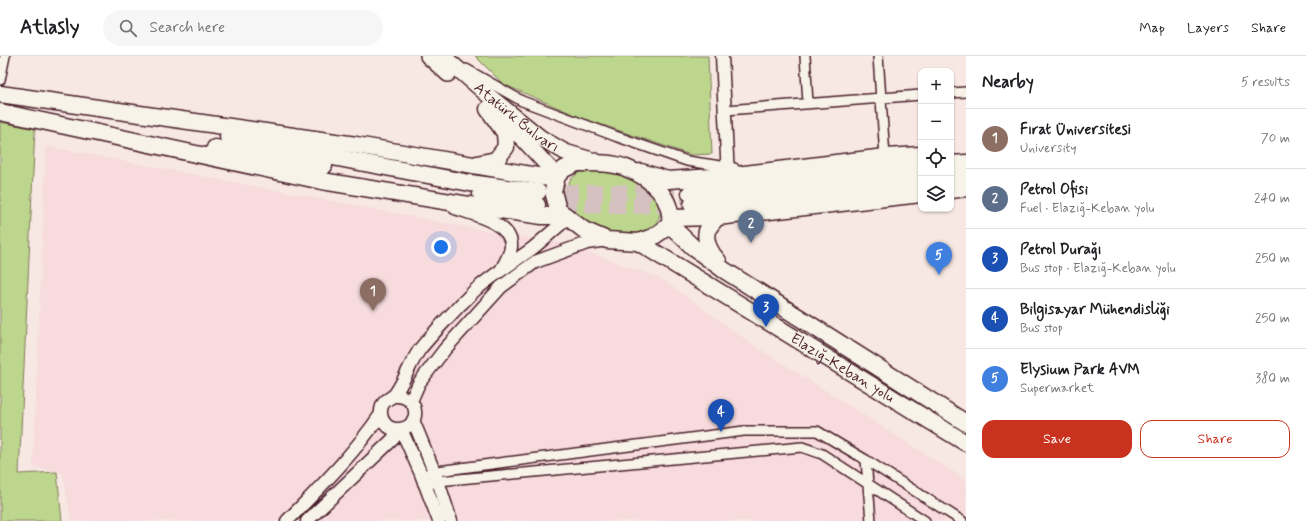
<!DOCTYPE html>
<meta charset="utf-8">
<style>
:root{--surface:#fff;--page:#f6f6f6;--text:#202124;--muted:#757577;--line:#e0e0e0;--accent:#c8321e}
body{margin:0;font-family:Mynerve,sans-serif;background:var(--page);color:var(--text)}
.controls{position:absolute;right:12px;top:12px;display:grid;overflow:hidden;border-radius:8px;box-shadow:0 1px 3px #0004}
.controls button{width:36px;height:36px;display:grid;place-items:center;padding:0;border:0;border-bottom:1px solid var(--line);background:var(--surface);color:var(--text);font:20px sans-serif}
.you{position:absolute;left:441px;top:191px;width:14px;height:14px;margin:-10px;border:3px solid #fff;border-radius:50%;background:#1a73e8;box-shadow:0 0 0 6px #1a73e833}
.badge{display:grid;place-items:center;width:26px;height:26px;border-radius:50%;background:var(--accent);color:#fff;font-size:13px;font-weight:700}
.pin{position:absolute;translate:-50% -33px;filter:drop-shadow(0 1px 2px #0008)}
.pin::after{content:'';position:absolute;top:21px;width:14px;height:12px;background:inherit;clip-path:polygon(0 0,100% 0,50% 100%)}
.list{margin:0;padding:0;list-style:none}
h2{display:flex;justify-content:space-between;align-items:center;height:52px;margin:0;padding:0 16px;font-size:17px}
h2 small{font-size:13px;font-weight:400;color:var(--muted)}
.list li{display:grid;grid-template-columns:26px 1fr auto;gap:12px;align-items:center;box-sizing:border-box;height:60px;padding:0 16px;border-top:1px solid var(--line)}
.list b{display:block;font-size:15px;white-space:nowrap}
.list p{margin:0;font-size:13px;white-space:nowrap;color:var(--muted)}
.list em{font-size:13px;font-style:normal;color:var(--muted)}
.actions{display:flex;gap:8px;padding:12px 16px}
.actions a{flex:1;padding:9px 0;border:1px solid var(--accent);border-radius:12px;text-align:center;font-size:14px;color:var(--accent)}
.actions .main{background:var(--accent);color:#fff}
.icon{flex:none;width:22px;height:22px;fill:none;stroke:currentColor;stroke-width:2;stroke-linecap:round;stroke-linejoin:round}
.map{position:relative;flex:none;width:966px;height:465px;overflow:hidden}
header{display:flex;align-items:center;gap:24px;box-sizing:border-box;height:56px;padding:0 20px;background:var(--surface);border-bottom:1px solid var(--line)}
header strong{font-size:19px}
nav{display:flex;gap:22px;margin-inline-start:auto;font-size:14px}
.search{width:280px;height:36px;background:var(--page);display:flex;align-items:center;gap:10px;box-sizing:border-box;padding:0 14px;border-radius:22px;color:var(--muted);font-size:15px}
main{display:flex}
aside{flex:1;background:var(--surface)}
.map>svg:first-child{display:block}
.built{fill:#f7dbdd}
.green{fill:#bcd68d;stroke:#837a5c}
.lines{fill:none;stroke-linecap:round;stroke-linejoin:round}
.trunk-tunnel{stroke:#d4c0be;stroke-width:16;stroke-dasharray:16 8;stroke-linecap:butt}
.minor-casing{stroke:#4a1f2b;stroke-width:12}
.tertiary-casing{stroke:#4a1f2b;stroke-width:15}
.primary-casing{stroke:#4a1f2b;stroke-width:18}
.trunk-casing{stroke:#4a1f2b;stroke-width:19}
.minor{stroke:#f7f3e8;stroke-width:9}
.tertiary{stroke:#f7f3e8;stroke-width:12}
.primary{stroke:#f7f3e8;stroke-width:15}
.trunk{stroke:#f7f3e8;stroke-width:16}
.labels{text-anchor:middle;stroke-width:3;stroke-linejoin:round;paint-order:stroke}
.street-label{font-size:15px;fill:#4a1f2b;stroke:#f7f3e8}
</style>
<header>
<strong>Atlasly</strong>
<div class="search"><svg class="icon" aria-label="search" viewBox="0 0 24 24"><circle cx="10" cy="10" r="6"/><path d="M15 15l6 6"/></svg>Search here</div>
<nav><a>Map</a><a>Layers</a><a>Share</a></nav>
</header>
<main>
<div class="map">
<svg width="966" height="465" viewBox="0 0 966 465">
<rect width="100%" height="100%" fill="#f7e8e3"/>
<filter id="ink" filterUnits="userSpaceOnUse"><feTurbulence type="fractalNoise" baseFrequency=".025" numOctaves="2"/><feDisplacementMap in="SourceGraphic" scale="8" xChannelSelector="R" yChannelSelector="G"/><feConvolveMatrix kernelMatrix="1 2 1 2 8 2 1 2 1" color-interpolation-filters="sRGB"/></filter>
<g filter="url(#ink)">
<path class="built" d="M46,90L482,174L562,187L662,223L752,288L966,424V465H71L63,417L33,411Z"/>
<path class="green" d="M475,0H708L712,98L691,99L582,62L503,28Z
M0,66L35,73L19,418L57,416L62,465H0Z
M591,113C598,113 604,114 610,115C628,118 665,137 660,159C658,165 654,170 650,175L621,181L596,174L570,154L565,142L567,131L570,124L578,117Z"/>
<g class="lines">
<path class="trunk-tunnel" d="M539,136L690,137
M537,149L617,150L692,149"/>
<g class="minor-casing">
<path id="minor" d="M805,0L808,47
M878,0L885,101
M466,13L522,45L615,80L687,105L734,112
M0,24L5,0
M951,37L966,36
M726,54L921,39
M866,404L871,465
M430,416L744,375H817L866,404L962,465
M438,425L802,391L822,398L925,465"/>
</g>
<g class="tertiary-casing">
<path id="tertiary" d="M722,0L728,120
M455,152C472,158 513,167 511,191C510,199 505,207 501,214
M394,340C421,338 422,373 398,373C386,374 378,361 382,350C384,343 391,343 395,338C405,324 410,307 420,293C433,277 447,263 461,248C467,243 472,236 479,231C496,217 515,205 533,192C545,182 556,172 568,162
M411,345L419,327L445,293L501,231L535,206L587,187L607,184
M413,364L438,425L424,427
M401,373L421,418L439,465
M438,425L451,465
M287,465C321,430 353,399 381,358
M307,465L393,383L398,373"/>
</g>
<g class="primary-casing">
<g id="primary">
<path d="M428,0L448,18"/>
<path id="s1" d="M443,0L489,40L541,82L565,96L595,105"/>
<path d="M496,60L522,82L557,120"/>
</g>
</g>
<g class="trunk-casing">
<g id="trunk">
<path d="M0,38L356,89L555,123"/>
<path d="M0,56L322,125L493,153L542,160H566"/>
<path d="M228,81L470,127L538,136"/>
<path d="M215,92L324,110"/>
<path d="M577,107C592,107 612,106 626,112C650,121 674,142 670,169L653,181L638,186L607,184L584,174L558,154L553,135L557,120L564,113Z"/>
<path d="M477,108L496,104L506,91L505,77L488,53"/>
<path d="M951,108L966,107"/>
<path d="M641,116L668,124L728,120L885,101L921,99"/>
<path d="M951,120L966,119"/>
<path d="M951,134L966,132"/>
<path d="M690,137L921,112"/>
<path d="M481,138L537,149"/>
<path d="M692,149L921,123"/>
<path d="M717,161C714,165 709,170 707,175C704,186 711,198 718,205"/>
<path d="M671,162L717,161L921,138"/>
<path d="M670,169L694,192L724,214L966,367"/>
<path id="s2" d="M638,186L966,387"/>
</g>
</g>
<use href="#minor" class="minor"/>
<use href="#tertiary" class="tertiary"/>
<use href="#primary" class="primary"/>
<use href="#trunk" class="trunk"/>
</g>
</g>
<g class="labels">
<g class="street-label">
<text dy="5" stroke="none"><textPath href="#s1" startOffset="96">Atatürk Bulvarı</textPath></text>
<text dy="5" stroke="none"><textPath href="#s2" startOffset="240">Elazığ-Keban yolu</textPath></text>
</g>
</g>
</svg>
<div class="controls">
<button>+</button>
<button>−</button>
<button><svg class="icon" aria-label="locate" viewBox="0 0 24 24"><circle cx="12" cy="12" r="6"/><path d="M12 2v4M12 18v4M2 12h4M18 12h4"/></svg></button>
<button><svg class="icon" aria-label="layers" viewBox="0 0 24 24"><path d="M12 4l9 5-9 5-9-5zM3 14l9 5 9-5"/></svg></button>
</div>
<div class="you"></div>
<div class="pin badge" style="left:373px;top:255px;background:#8d6e63">1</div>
<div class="pin badge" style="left:751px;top:187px;background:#5c6f8a">2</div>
<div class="pin badge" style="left:766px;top:271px;background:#1a4fb4">3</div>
<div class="pin badge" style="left:721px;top:376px;background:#1a4fb4">4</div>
<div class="pin badge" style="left:939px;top:219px;background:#3f7fe0">5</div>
</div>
<aside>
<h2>Nearby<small>5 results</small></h2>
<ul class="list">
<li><span class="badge" style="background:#8d6e63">1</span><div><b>Fırat Üniversitesi</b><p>University</p></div><em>70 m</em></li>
<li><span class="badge" style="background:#5c6f8a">2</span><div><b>Petrol Ofisi</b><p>Fuel · Elazığ-Keban yolu</p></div><em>240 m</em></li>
<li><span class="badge" style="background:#1a4fb4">3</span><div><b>Petrol Durağı</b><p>Bus stop · Elazığ-Keban yolu</p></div><em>250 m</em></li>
<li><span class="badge" style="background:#1a4fb4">4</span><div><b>Bilgisayar Mühendisliği</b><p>Bus stop</p></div><em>250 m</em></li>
<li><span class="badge" style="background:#3f7fe0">5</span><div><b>Elysium Park AVM</b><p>Supermarket</p></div><em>380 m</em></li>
</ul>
<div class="actions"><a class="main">Save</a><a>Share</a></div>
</aside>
</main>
